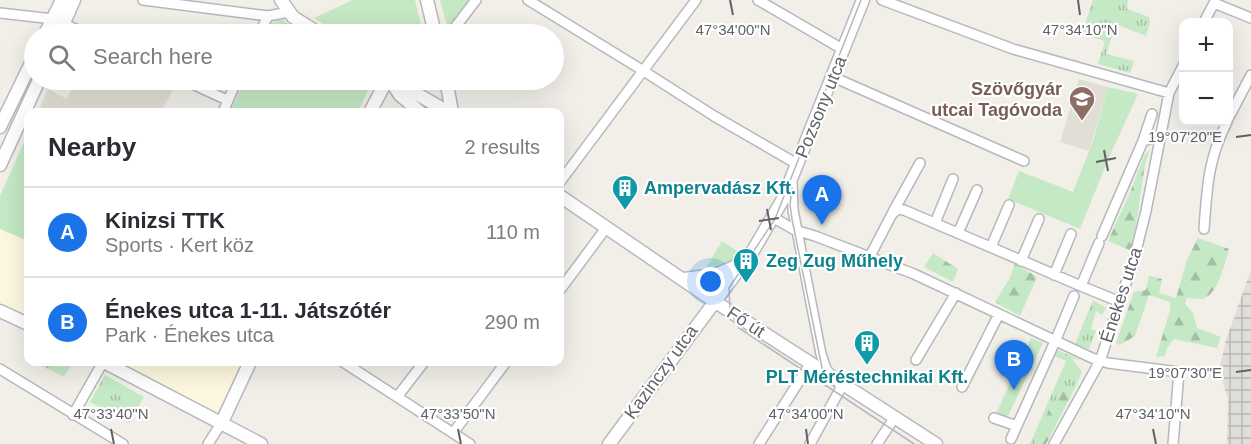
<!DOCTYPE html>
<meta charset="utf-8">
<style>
:root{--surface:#fff;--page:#f2f2f3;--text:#2b2b33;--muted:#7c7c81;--line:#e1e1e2;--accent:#1a73e8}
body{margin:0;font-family:Helvetica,sans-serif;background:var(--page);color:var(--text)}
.controls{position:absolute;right:18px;top:18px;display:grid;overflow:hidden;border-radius:12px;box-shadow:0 6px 24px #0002}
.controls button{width:54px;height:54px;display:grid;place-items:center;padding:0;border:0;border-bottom:2px solid var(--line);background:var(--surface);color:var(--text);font:30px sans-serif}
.you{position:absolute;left:711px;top:282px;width:21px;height:21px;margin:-15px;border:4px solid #fff;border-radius:50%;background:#1a73e8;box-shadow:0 0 0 9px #1a73e833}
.badge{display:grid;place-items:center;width:39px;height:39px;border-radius:50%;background:var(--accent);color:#fff;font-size:20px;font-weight:700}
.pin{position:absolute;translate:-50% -50px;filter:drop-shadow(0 2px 3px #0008)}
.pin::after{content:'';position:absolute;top:32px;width:21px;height:18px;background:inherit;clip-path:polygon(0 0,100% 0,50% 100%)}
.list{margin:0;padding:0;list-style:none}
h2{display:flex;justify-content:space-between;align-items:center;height:78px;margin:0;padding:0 24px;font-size:26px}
h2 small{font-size:20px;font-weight:400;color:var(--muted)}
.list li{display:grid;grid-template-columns:39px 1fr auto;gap:18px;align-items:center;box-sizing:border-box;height:90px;padding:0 24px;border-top:2px solid var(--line)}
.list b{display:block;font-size:22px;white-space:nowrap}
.list p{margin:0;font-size:20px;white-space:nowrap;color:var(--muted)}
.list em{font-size:20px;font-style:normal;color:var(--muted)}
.icon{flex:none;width:33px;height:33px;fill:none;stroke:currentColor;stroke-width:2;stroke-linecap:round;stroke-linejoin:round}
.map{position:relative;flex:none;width:1251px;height:444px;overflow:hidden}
.search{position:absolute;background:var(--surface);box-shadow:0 6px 24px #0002;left:24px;top:24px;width:540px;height:66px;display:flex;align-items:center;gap:15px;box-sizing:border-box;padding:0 21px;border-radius:33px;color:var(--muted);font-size:22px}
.panel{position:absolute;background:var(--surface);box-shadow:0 6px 24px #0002;left:24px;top:108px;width:540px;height:258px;border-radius:12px}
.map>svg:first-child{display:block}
.commercial{fill:#fef7e0}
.industrial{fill:url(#industrial-grid)}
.education{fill:#e1ded6}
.grass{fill:url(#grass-tufts)}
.forest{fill:url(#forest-firs)}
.park{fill:#c5e8c5}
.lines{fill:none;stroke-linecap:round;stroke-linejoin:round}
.street-casing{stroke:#b5b8bc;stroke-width:12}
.secondary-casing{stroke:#b6babf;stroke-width:15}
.street{stroke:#fff;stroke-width:9}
.secondary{stroke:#fff;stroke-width:12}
.tram{stroke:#b6b7b8;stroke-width:1.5}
.ticks{fill:none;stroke:#5f6368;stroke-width:2}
.labels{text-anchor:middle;stroke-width:4.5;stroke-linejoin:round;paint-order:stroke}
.education-label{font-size:18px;font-weight:bold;fill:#785e54;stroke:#fff;text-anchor:end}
.street-label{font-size:18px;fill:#5f6368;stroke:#fff}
.culture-label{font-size:18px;font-weight:bold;fill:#0d838f;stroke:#fff;text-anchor:start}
.ticks-label{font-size:15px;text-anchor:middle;fill:#5f6368;stroke:#fff;stroke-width:4.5;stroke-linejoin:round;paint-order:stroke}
</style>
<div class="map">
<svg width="1251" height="444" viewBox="0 0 1251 444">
<defs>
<pattern id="industrial-grid" width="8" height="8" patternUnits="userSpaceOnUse" patternTransform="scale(1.5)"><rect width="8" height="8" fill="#e0deda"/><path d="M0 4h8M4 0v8" fill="none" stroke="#b9b8b5"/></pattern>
<pattern id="grass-tufts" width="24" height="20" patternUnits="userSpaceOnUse" patternTransform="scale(1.5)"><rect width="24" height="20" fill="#c5e8c5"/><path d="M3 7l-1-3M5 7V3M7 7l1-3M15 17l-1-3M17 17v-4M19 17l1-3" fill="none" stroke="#a3c0a4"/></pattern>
<pattern id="forest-firs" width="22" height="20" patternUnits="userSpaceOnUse" patternTransform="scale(1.5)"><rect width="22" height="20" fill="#c5e8c5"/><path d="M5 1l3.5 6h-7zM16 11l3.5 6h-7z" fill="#a3c0a4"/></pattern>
</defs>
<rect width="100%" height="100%" fill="#f1efe8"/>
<path class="commercial" d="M0,229L28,241V319L0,305Z
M113,362H242L217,413Z"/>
<path class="industrial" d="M1251,270V444H1227L1228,399L1219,371L1226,340Z"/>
<path class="education" d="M1079,79L1108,87L1089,151L1060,142Z
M76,80H156L174,88L161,112H38L48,89L67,99Z"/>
<path class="grass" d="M1093,0H1128L1127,9L1149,17L1150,23L1146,36L1116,24L1106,54L1134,61L1130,73L1098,64L1105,41L1082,34Z
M1093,300L1106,308L1102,315L1096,311L1091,329L1096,331L1089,349L1075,344Z
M1055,349L1080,360L1072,359L1082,372L1074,390L1067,387L1036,444H1030L1066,361L1052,355Z
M35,362H73L64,377Z
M105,375L144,397L129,423L90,402Z"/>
<path class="forest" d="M1150,149L1145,165L1132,251L1108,241L1131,190L1144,156Z
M1198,238L1229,249C1225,262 1218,296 1202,299C1197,299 1192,298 1187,298L1185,304L1193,313L1197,328L1221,337L1217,348L1174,339L1167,348L1165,356L1156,357L1170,310V302L1149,295L1135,336L1120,345L1116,343L1134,292L1146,290L1149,276L1162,279L1159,293L1176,298L1187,260Z
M933,253L958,269L953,282L924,267Z
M1015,263L1037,277L1020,316L995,302L1010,278Z
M1067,387L1074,390L1046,444H1036L1049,409Z"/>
<path class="park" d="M353,0H415L423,34H340L314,18Z
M440,0H474L449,32Z
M281,19L304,34H265L270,24Z
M245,80H363L371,84L358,112H234L232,108Z
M1108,87L1138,94L1107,162L1080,229L1008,199L1019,171L1073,192L1093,141Z
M28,133V241L0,229V196Z
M722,241L743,255L742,257L704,271Z
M1031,338L1043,343L1005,422L994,418Z"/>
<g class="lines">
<g class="street-casing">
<path id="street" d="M143,0L268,16
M528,0L642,70L714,116L797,164
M758,0L844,50
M882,0L1013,49L1169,93
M0,13L53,19L87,34
M1204,22L1214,3L1251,18
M259,34L268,16L289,12
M450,34L476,0
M833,77L1024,161
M184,80L227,100
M223,112L237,80
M1228,119L1251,75
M1143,141L1152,114
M792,181L793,210L821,354L826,369L831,375
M560,182L696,0
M893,212L920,163
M774,218L795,230L815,236L914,274L1092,358L1108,363L1179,372L1173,444
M935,223L953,179
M1204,229C1207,188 1208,159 1227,122
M958,233L977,190
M1102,236L1143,141L1161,136
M991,247L1009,205
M870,256L892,214L898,209L904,210L1081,286L1099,243
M1021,261L1039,219
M1054,275L1071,234
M1081,286L1120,302
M560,290L606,228
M916,360L956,293
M343,362L470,444
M0,369L123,444
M962,387L999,314
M397,397L424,362
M73,415L103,362
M994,418L1017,426
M453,433L506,362
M1011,439L1057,337L1074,296
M208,444L222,422
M759,444L810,364
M810,444L843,384
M877,444L895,417
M1054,444L1100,361L1134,259L1146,211L1169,93L1184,64"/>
</g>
<g class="secondary-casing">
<path id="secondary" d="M281,0L293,17L320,34
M427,0L435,34
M45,34L62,0
M59,34L74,0
M390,80L400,95L420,112
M393,80L448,112
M446,80L452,112
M370,112L387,80
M0,127L34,57
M0,165L39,80
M560,196L714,301L936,444
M684,279L715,275L739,265
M0,311L28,324
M104,362L261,444
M222,422L250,362
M609,444L754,249L783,199L863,0"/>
</g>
<use href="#street" class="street"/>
<use href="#secondary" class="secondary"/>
<path class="tram" d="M861,0L775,219L729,288L730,311L739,328L914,444
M792,188L790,205L792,219L821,363L823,372L834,385"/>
</g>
<path class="ticks" d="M730,0L733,15M1078,0L1080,15M1236,137L1251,135M1104,150L1108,171M1096,162L1116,158M767,209L771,230M759,221L779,218M1236,372L1251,370M111,429L114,444M458,429L461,444M806,429L808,444M1153,429L1156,444"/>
<defs>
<g id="school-pin" transform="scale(1.35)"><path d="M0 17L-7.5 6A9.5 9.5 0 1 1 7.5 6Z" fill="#8d6e63" stroke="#fff"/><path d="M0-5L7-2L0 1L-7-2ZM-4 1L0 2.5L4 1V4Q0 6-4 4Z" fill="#fff"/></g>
<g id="building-pin" transform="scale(1.35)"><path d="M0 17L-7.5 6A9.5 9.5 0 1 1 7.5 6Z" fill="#0f9aa8" stroke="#fff"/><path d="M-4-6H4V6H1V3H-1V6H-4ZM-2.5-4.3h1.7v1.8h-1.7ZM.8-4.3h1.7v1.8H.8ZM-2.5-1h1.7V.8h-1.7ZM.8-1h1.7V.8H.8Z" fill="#fff"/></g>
</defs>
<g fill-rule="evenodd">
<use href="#school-pin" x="1082" y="99"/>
<use href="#building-pin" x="625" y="188"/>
<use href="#building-pin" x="746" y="261"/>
<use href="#building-pin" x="867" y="343"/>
</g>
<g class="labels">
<g class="education-label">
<text x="1062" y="95">Szövőgyár<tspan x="1062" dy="21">utcai Tagóvoda</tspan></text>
</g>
<g class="street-label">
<text transform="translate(821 107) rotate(-68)" y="6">Pozsony utca</text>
<text transform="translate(1121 295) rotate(-72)" y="6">Énekes utca</text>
<text transform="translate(746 322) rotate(33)" y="6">Fő út</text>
<text transform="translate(661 372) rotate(-54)" y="6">Kazinczy utca</text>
</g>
<g class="culture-label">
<text x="644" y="194">Ampervadász Kft.</text>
<text x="766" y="267">Zeg Zug Műhely</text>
<text x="867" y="383" text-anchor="middle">PLT Méréstechnikai Kft.</text>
</g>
</g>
<g class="ticks-label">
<text x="1080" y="35">47°34'10"N</text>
<text x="733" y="35">47°34'00"N</text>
<text x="1185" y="142">19°07'20"E</text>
<text x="1185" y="378">19°07'30"E</text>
<text x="111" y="419">47°33'40"N</text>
<text x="458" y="419">47°33'50"N</text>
<text x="806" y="419">47°34'00"N</text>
<text x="1153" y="419">47°34'10"N</text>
</g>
</svg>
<div class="controls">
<button>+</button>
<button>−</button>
</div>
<div class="you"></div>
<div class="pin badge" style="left:822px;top:225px">A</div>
<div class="pin badge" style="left:1014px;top:390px">B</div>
<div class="search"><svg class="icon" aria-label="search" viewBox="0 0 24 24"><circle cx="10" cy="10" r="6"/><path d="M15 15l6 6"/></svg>Search here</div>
<section class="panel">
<h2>Nearby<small>2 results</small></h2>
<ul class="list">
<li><span class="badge">A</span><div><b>Kinizsi TTK</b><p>Sports · Kert köz</p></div><em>110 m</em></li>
<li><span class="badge">B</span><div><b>Énekes utca 1-11. Játszótér</b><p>Park · Énekes utca</p></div><em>290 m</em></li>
</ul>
</section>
</div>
